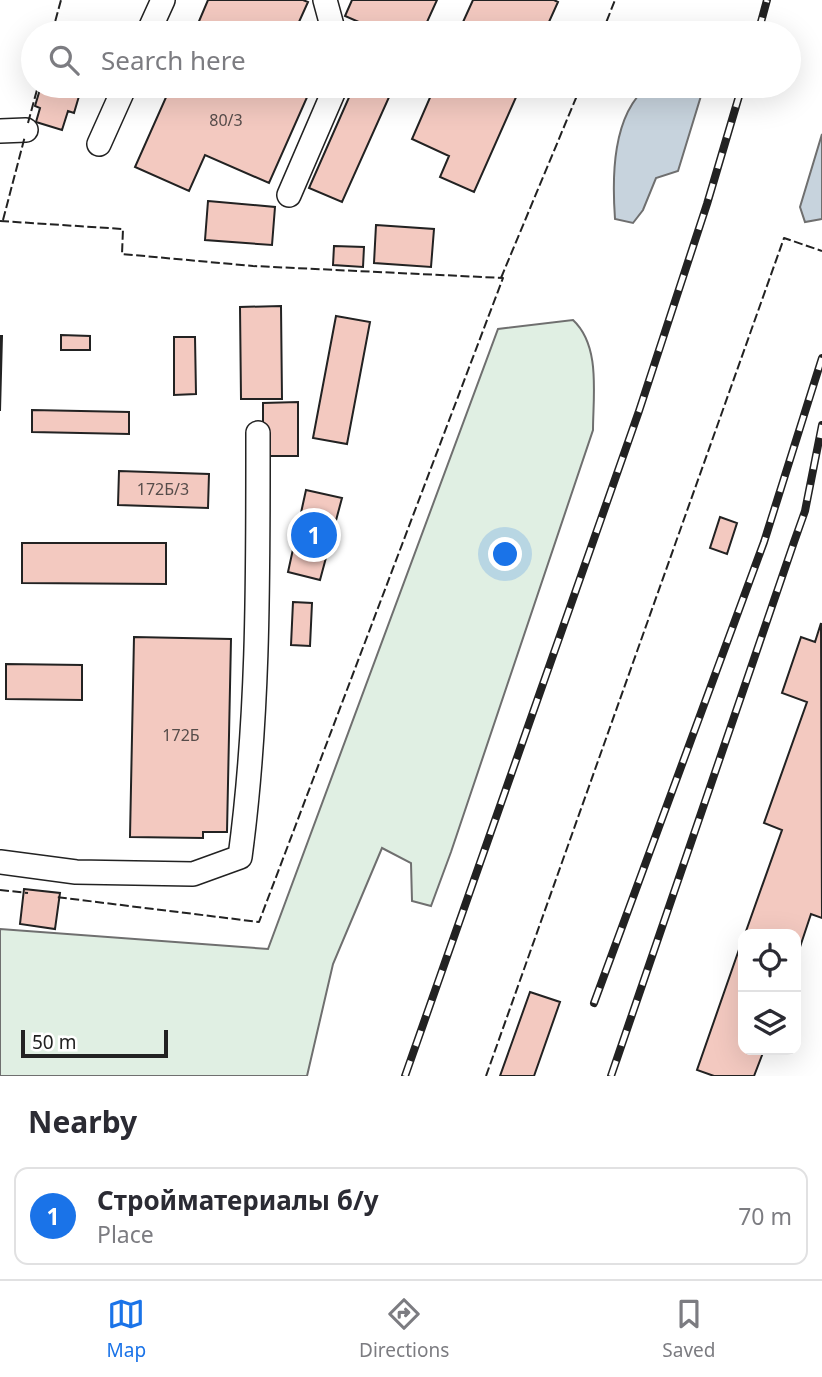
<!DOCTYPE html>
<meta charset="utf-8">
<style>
:root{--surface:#fff;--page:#f2f2f3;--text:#2b2b33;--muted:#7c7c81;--line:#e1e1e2;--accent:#1a73e8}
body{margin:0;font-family:"Noto Sans",sans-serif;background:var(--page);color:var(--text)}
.controls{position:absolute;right:21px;bottom:21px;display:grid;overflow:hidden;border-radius:14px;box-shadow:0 7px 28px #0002}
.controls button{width:63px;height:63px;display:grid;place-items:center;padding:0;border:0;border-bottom:2px solid var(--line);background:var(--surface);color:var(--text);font:35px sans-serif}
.scale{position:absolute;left:21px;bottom:18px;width:147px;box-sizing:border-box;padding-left:7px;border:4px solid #222;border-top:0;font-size:19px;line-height:24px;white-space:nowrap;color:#222;-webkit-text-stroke:5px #fff;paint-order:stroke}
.you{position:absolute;left:506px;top:555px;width:24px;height:24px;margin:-18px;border:5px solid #fff;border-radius:50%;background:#1a73e8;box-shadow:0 0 0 10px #1a73e833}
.badge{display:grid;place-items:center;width:46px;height:46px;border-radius:50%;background:var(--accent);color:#fff;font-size:23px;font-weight:700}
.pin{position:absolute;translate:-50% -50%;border:4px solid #fff;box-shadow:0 2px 7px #0006}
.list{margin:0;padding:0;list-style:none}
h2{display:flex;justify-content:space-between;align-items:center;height:91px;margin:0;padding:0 28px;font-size:30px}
h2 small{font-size:23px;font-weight:400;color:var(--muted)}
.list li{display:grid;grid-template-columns:46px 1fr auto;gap:21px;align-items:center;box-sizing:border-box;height:98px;margin:0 14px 14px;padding:0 14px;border:2px solid var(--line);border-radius:14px}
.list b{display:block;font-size:26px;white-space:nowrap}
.list p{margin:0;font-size:23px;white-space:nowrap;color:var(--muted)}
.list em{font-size:23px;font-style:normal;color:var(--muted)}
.icon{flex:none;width:38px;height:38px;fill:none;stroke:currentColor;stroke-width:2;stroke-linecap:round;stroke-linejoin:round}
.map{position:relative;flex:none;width:822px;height:1076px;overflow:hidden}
.search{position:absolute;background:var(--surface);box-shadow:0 7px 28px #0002;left:21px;right:21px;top:21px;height:77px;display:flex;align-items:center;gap:18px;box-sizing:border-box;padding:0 24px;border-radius:38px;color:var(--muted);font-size:26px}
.sheet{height:203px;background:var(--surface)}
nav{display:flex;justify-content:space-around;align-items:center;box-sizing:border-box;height:98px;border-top:2px solid var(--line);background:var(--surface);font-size:19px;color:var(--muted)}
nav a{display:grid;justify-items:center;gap:4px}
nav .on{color:var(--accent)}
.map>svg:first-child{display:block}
.green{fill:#e0efe3;stroke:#6f6f6f;stroke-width:2}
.water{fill:#c7d3dd;stroke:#6f6f6f;stroke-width:2}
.building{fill:#f3c9c0;stroke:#222;stroke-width:2}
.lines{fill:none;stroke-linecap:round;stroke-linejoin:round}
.minor-casing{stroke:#222;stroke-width:26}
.minor{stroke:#fff;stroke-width:23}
.rail-casing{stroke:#222;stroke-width:8}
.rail{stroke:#fff;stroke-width:5;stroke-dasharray:16;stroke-linecap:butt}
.fence{stroke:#222;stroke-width:2;stroke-dasharray:9 3.5;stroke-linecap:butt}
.labels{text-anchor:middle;stroke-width:5;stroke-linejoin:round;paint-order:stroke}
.number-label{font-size:16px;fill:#564c4a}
</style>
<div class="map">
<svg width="822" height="1076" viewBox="0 0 822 1076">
<rect width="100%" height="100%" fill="#fff"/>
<path class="green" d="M573,320C601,346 593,395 593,430L451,852L431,906L412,901L411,863L382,848L333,964L307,1076H0V929L268,949L498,329Z"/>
<path class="water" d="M648,86H704L678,171L656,178L643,210L633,223L615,219C612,177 612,115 648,86Z
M822,134V219L805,222L800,207Z"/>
<path class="building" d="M208,0H303L308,2L294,33H194Z
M352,0H437L422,33H384L345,16Z
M473,0H554L558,2L544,33H458Z
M41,86H82L74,113L68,111L62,130L36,122L40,108L35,106Z
M171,86H312L269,183L205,155L189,191L135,167Z
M354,86H394L342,202L309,188Z
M435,86H521L474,192L440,177L449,156L412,139Z
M208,201L275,207L272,245L205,240Z
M376,225L434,229L431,267L374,263Z
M334,246L364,247L363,267L333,265Z
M281,306L282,399H241L240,307Z
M336,316L370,322L347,444L313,438Z
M61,335L90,336V350H61Z
M0,336H2L0,411Z
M174,337H195L196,394L174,395Z
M298,402V456H263V403Z
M32,410L129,412V434L32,432Z
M119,471L209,474L208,508L118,505Z
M306,490L342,498L320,580L288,572Z
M720,517L737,523L727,554L710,548Z
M22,543H166V584L22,583Z
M293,602L312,603L310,646L291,645Z
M821,623L822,918L811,914L796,959V934H745L782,830L764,823L807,702L782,693L801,637L815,642Z
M134,637L231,639L227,832H203V838L130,837Z
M6,664L82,665V700L6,699Z
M24,889L60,893L55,929L20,924Z
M743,938V1050H764L754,1076H714L697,1070Z
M530,992L560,1002L534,1076H500Z"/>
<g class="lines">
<g class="minor-casing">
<path id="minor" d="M325,0L334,33
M148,33L163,0
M0,131L26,130
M99,144L125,86
M289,195L336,86
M0,862L76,872L193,874L240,857C259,716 258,574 258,433"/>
</g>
<use href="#minor" class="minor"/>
<g class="rail-casing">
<path id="rail" d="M758,33L767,0
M594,1003L764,542L822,358
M405,1076L639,411L707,204L742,86
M611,1076L794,542L805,511L822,425"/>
</g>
<use href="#rail" class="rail"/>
<path class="fence" d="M52,33L61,0
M602,33L615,0
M28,123L38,86
M3,220L25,136
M0,221L123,229L122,254L253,266L503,278L259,922L56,897
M501,278L581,86
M0,890L28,893
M486,1076L784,238L822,251"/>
</g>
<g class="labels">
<g class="number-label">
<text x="226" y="126">80/3</text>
<text x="163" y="495">172Б/3</text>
<text x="181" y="741">172Б</text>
</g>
</g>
</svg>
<div class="controls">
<button><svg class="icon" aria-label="locate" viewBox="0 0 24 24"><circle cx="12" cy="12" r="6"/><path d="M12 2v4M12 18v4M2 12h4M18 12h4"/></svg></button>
<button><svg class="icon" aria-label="layers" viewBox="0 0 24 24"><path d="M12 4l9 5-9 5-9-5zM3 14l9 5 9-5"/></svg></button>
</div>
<div class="scale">50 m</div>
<div class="you"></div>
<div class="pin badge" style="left:314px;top:535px">1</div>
<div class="search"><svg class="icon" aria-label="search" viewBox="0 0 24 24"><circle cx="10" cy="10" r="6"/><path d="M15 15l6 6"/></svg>Search here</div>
</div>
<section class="sheet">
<h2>Nearby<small></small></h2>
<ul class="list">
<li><span class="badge">1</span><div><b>Стройматериалы б/у</b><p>Place</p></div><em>70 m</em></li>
</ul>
</section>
<nav>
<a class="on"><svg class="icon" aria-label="map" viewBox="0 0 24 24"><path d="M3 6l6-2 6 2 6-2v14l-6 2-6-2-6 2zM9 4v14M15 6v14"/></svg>Map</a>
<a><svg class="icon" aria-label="directions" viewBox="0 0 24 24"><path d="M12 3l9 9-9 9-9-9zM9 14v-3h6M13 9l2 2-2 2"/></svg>Directions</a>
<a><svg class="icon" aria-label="saved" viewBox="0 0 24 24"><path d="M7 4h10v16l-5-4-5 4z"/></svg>Saved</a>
</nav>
